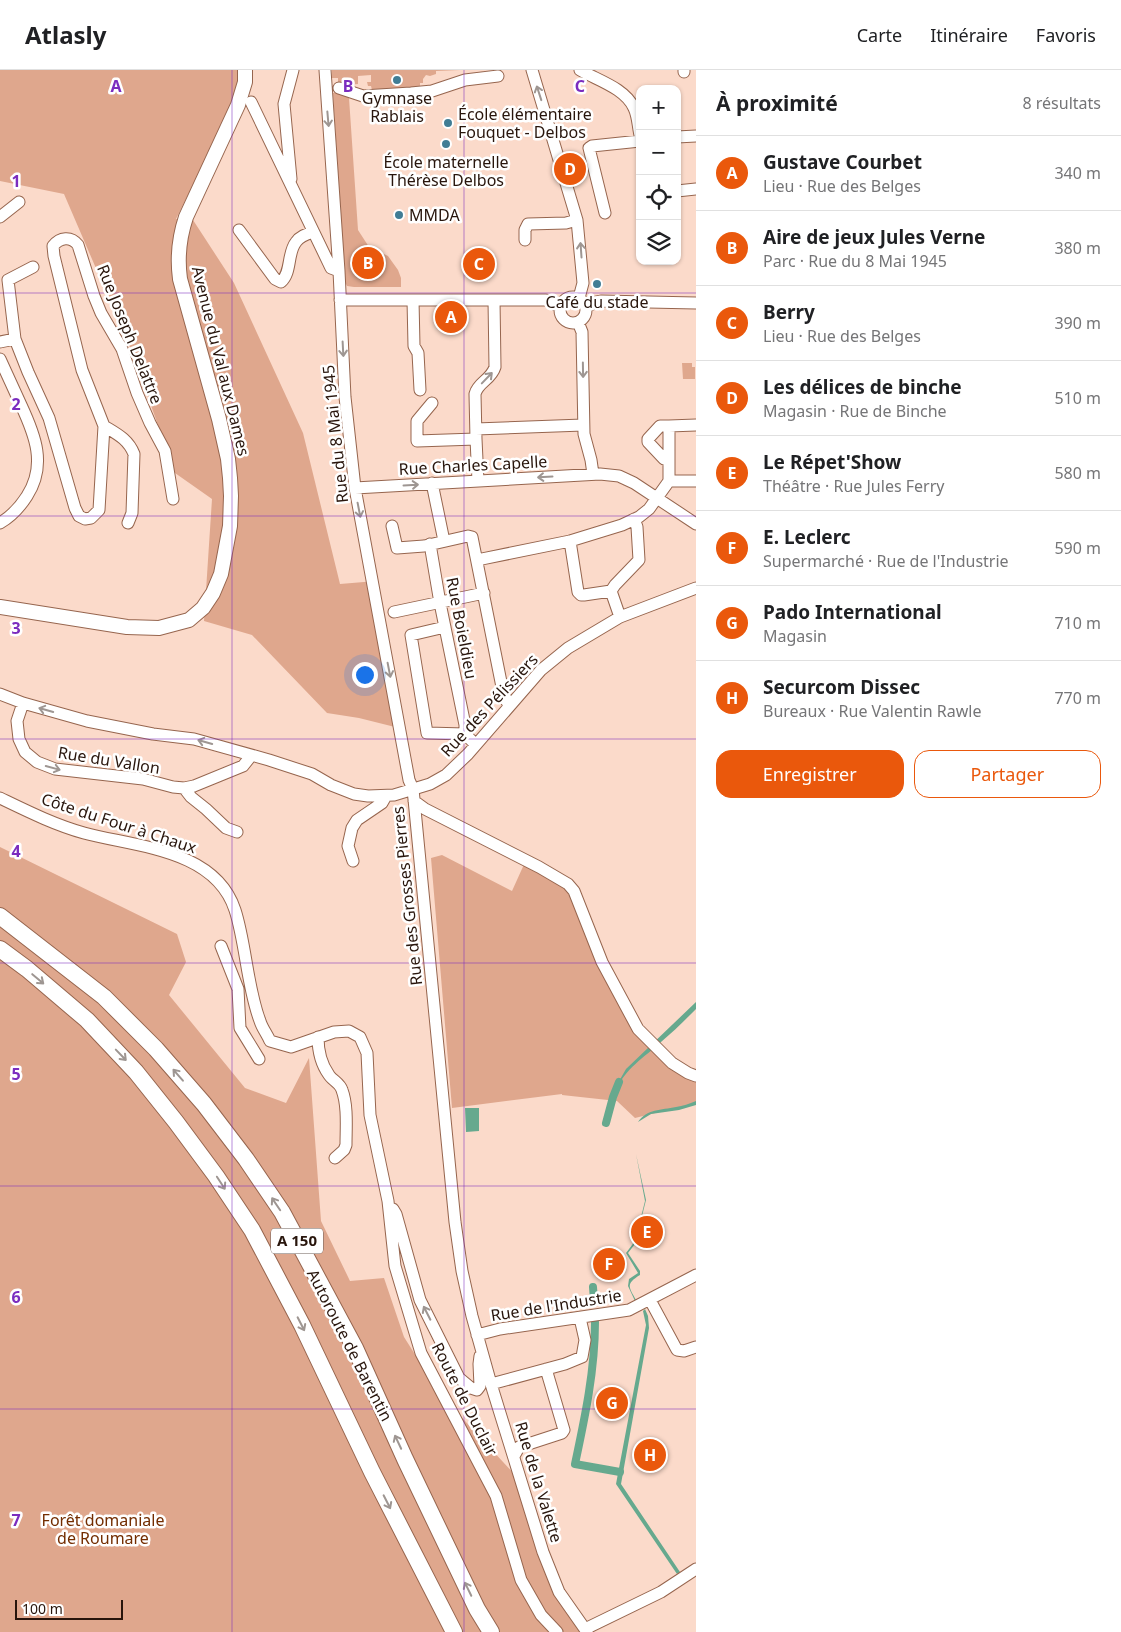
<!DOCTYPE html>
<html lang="fr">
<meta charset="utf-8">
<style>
:root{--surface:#fff;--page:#f6f6f6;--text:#202124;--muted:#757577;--line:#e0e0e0;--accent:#ea580c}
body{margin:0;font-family:"Noto Sans",sans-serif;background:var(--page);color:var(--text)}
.controls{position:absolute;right:15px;top:15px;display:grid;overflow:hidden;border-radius:10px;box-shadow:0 1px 4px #0004}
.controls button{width:45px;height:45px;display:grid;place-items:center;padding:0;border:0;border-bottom:1px solid var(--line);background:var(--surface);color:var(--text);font:25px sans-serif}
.scale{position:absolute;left:15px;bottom:12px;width:108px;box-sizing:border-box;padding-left:5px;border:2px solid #28150c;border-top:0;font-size:14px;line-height:18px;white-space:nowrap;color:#28150c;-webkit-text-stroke:4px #fff;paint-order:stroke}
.you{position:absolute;left:364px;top:604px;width:18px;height:18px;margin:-12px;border:4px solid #fff;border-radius:50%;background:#1a73e8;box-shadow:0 0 0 8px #1a73e833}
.badge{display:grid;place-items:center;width:32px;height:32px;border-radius:50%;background:var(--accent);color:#fff;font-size:16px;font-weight:700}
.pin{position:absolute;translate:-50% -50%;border:2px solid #fff;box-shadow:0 1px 5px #0006}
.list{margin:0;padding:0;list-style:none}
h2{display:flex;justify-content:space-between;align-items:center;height:65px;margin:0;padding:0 20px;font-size:21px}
h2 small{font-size:16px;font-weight:400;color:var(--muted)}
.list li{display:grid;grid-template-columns:32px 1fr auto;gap:15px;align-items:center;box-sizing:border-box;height:75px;padding:0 20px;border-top:1px solid var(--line)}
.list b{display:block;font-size:19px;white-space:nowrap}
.list p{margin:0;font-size:16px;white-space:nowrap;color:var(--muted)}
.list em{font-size:16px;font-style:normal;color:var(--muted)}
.actions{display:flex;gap:10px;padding:15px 20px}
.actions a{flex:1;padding:11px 0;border:1px solid var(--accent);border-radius:15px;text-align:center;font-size:18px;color:var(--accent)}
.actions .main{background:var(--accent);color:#fff}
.icon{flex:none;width:28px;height:28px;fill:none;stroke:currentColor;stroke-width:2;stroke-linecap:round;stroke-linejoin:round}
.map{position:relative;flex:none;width:696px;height:1562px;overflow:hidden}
header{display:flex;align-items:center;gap:30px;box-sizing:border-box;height:70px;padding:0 25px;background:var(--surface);border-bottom:1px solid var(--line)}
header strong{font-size:24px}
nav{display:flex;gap:28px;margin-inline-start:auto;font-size:18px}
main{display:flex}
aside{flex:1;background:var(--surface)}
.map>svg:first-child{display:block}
.green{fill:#dfa78d}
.water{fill:#66a98e}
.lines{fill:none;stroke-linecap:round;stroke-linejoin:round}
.canal{stroke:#66a98e;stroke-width:8}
.minor-casing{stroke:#96654e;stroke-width:13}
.major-casing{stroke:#96654e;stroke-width:16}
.highway-casing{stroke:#96654e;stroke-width:18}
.minor{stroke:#fff;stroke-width:11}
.major{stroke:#fff;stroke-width:14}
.highway{stroke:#fff;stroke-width:16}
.oneway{stroke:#9e9692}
.grid{fill:none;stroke:#7b2cbf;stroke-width:1;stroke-opacity:0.55}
.poi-dot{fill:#417d95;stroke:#fff;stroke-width:2}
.labels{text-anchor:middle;stroke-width:5;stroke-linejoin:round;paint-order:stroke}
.shield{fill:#fff;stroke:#685b55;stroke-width:1}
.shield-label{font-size:15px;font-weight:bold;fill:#28150c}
.poi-label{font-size:16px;fill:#28150c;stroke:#fff}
.street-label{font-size:16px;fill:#28150c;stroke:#fff}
.park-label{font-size:16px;fill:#732d00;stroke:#fff}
.grid-label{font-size:16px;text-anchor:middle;font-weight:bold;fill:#7b2cbf;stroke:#fff;stroke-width:5;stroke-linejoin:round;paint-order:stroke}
</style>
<header>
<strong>Atlasly</strong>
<nav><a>Carte</a><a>Itinéraire</a><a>Favoris</a></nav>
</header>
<main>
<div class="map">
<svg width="696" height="1562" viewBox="0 0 696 1562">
<rect width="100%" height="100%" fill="#fbdaca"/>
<path class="green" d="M0,0H239L238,17L233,35L176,149L193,150L234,213L303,363L340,514L376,511L395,657L359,648L327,643L252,565L204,551L212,429L175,403L132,282L64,124L0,111Z
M332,0H460L436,1V4L430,6L426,5L423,9V13H420V17L372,20L371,16H368L367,12H371V5L358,6V14L338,16V8H332Z
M333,23H340L349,28L358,160L369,177L388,186L398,200L401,208V217H354L347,216L345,212Z
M682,293H692V297H695V309H683Z
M0,777L177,864L186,892L169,925L245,1018L286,1033L309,988L321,1151L350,1211L384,1208L404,1267L440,1324L516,1406L548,1508L587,1562H0Z
M442,785L512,821L526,790L568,814L638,959L696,1006V1033L635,1048L617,1031L562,1025V1024L452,1038L431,788Z"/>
<path class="water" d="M696,932V939C685,950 673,962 661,972C645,987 624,999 616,1021L614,1020L626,999Z
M696,1031V1035L679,1040L651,1044L638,1052C647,1039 661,1040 676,1037C683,1036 689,1034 696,1031Z
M465,1038H479V1061L466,1062Z
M636,1084L646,1130L635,1174L628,1183L640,1201V1205C625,1214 629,1217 636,1230L635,1231L628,1216L629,1209L638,1203L626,1183L635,1171L645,1131Z
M645,1239L648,1246L649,1258L621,1414L680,1502L677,1504L616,1414L646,1255L643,1241Z"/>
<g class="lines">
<path class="canal" d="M606,1053L613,1027L619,1012
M593,1217L594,1231
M595,1252C595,1300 585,1347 575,1394L620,1402"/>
<g class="minor-casing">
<path id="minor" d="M325,0L339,201L345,327L355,418L409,710L413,719L455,1152L462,1201L472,1246L491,1314L543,1482L559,1522L587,1562
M532,0L577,150L583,213L579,228
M580,0C597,10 625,18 634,38C638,46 638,57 640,65
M684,0V2
M339,18L363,26L411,23L432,21L465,10L498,6
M251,32L331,198L339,201
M677,67L696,66
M291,109L284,34L293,0
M677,121L696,119
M605,143L589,78L592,76L640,71
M0,147L19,132
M239,160L275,209L281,212C292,202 287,183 296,172C300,166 307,164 313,162
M525,170V160L528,154L566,153L577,150
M560 240a13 13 0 1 1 26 0a13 13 0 1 1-26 0Z
M340,230H546L560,237
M413,230L414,276L418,283L420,320
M586,237L596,232L601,231L696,233
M578,252L582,262L584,364L591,390L593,404
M15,269L28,302L49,348L75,438L79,446L85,449L91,448L99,440L104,356L82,300L54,186L53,176C60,167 71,166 78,175L94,226L101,243L122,279L137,323L150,353L165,381L173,429
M0,272L15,269L8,210L33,197
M0,289C7,304 14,320 21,335C35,365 47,395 27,426C20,437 12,446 0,453
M432,333L417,351V371L476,369L478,411
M104,356C117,364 128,369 134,384L132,443L128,453
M669,356H660L648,369V372L664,389H669
M476,359L583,355
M476,369L475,324C478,312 491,310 495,297L494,230
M669,411H696
M432,413L444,471
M355,418L600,404L619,406L634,413L696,454
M392,456L397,478L424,476L468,466L472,467L502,617L507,632L510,634
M570,471L578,522L581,525H584L611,521
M430,474L440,533L465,655V664L475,674
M477,490L570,471L622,455L639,447L649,439L669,411V356L696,355
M394,542L484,523
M620,547L611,521L615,515L639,490L637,457L634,449
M445,557L411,565L427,663L465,664
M0,624L23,633L87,651L153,664L194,669L269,690L312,704L331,715L354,724L368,726L394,725L430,714L446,705L468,684L541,600L568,578L620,547L696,518
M23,633L17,651L19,669L25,682L37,692L55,699L143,709L173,717L184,718L194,716L243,696L251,686
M184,718L191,727L206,739L226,758L237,762
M0,728C27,741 55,755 84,763C136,777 215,779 235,840C246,874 247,917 260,951C262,958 267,964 270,971L291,977L334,962L349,961L360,967L367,983L370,1045L388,1131L395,1196L421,1283L496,1426L521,1510L541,1545L557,1562
M414,731L425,739L539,797L568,814L574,821L602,892L638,959L672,993L688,1003L696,1006
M353,791L348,776L352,758L357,750L382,733L386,726
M221,876L238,919L240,958L259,989
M318,967C318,980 321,994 329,1005C332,1010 340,1013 342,1020C348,1036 346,1058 346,1075L344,1080L335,1088
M393,1139L396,1144L420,1230L459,1308L471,1318L477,1320L480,1316L479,1294L480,1286
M650,1230L677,1280L684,1281L696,1277
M477,1265L500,1259L629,1240L696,1205
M491,1314L565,1294L582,1287L585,1270L580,1248
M514,1386L519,1377L562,1363L564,1360L546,1299
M585,1559L661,1522L696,1499"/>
</g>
<g class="major-casing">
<path id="major" d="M0,537L127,557L159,558L189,550L203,538L213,523L221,504L230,456L231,426L230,408L228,389L219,349L180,209C177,187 179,168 186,147L238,35L245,12V0"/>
</g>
<g class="highway-casing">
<path id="highway" d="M0,846L104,927L156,979L204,1034L246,1089L282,1142L355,1278L405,1389L477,1539L491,1562
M0,879L27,899L87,950L136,1002L176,1052L216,1106L252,1160L302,1255L372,1402L454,1562"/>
</g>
<use href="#minor" class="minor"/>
<use href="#major" class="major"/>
<use href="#highway" class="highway"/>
</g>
<defs><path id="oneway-shaft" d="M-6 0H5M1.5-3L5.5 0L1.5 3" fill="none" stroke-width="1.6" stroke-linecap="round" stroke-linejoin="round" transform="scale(1.25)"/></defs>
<g class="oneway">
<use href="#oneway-shaft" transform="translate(539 23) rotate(-108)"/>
<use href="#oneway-shaft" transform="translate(328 49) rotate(85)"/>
<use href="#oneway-shaft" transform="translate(581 180) rotate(-94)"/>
<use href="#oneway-shaft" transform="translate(343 279) rotate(87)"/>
<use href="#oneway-shaft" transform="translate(583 300) rotate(89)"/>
<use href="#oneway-shaft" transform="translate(487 308) rotate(-46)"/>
<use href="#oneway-shaft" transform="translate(545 407) rotate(177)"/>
<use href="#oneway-shaft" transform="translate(411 415) rotate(-3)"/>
<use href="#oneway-shaft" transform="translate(359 440) rotate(79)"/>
<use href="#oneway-shaft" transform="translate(389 600) rotate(79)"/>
<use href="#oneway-shaft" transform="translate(46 640) rotate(-164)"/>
<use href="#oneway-shaft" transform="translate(205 672) rotate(-164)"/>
<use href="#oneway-shaft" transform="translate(53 698) rotate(15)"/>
<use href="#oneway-shaft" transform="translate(38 909) rotate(40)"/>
<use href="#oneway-shaft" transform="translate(121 985) rotate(46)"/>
<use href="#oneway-shaft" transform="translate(178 1005) rotate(-131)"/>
<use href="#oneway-shaft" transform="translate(221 1113) rotate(57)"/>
<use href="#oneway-shaft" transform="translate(276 1134) rotate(-124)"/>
<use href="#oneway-shaft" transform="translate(427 1243) rotate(-117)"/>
<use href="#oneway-shaft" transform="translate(301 1254) rotate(63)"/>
<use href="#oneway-shaft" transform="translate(398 1372) rotate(-115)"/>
<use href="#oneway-shaft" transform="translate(387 1432) rotate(63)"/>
<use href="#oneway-shaft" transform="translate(468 1519) rotate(-116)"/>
</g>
<path class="grid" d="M232,0V1562M464,0V1562M0,223H696M0,446H696M0,669H696M0,893H696M0,1116H696M0,1339H696"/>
<g class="poi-dot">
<circle cx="397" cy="10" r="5"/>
<circle cx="448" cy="53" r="5"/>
<circle cx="446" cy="74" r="5"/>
<circle cx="399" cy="145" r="5"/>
<circle cx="597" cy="214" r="5"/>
</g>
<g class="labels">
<rect class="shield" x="271" y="1158.5" width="52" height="25" rx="4"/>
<g class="shield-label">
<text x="297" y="1176">A 150</text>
</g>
<g class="poi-label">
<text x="397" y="34">Gymnase<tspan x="397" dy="18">Rablais</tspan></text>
<text x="458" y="50" text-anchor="start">École élémentaire<tspan x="458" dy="18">Fouquet - Delbos</tspan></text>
<text x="446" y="98">École maternelle<tspan x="446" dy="18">Thérèse Delbos</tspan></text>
<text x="409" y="151" text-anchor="start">MMDA</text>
<text x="597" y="238">Café du stade</text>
</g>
<g class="street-label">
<text transform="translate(130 264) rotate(68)" y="6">Rue Joseph Delattre</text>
<text transform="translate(221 291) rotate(76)" y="6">Avenue du Val aux Dames</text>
<text transform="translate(335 364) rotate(-96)" y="6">Rue du 8 Mai 1945</text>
<text transform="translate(473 395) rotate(-3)" y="6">Rue Charles Capelle</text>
<text transform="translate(462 558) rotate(79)" y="6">Rue Boieldieu</text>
<text transform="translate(489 635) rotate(-47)" y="6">Rue des Pélissiers</text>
<text transform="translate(109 690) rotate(9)" y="6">Rue du Vallon</text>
<text transform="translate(119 753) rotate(18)" y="6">Côte du Four à Chaux</text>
<text transform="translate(407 826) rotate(-96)" y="6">Rue des Grosses Pierres</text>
<text transform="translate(556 1235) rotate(-9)" y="6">Rue de l'Industrie</text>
<text transform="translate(350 1275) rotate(63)" y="6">Autoroute de Barentin</text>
<text transform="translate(465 1329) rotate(63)" y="6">Route de Duclair</text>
<text transform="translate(539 1412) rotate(73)" y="6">Rue de la Valette</text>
</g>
<g class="park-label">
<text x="103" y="1456">Forêt domaniale<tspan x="103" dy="18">de Roumare</tspan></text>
</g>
</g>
<g class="grid-label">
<text x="116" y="22">A</text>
<text x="348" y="22">B</text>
<text x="580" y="22">C</text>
<text x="16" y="117">1</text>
<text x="16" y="340">2</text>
<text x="16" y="564">3</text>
<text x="16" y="787">4</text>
<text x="16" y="1010">5</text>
<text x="16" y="1233">6</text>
<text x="16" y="1456">7</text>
</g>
</svg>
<div class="controls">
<button>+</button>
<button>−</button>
<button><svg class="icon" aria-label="locate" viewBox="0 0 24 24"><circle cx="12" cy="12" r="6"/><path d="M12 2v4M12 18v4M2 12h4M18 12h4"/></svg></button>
<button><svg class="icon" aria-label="layers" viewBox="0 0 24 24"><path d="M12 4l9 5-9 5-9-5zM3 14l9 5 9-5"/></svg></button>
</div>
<div class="scale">100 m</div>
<div class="you"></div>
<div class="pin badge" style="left:451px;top:247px">A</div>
<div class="pin badge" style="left:368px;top:193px">B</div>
<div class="pin badge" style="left:479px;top:194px">C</div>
<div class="pin badge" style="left:570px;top:99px">D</div>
<div class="pin badge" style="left:647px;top:1162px">E</div>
<div class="pin badge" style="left:609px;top:1194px">F</div>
<div class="pin badge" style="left:612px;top:1333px">G</div>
<div class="pin badge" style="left:650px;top:1385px">H</div>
</div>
<aside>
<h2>À proximité<small>8 résultats</small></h2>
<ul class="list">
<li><span class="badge">A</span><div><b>Gustave Courbet</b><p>Lieu · Rue des Belges</p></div><em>340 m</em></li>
<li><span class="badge">B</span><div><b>Aire de jeux Jules Verne</b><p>Parc · Rue du 8 Mai 1945</p></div><em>380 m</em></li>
<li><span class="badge">C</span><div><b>Berry</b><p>Lieu · Rue des Belges</p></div><em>390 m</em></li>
<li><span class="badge">D</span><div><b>Les délices de binche</b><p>Magasin · Rue de Binche</p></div><em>510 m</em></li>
<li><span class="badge">E</span><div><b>Le Répet'Show</b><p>Théâtre · Rue Jules Ferry</p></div><em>580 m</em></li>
<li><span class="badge">F</span><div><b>E. Leclerc</b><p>Supermarché · Rue de l'Industrie</p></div><em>590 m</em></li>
<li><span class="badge">G</span><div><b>Pado International</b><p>Magasin</p></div><em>710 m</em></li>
<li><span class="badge">H</span><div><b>Securcom Dissec</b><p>Bureaux · Rue Valentin Rawle</p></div><em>770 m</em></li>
</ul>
<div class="actions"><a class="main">Enregistrer</a><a>Partager</a></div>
</aside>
</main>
